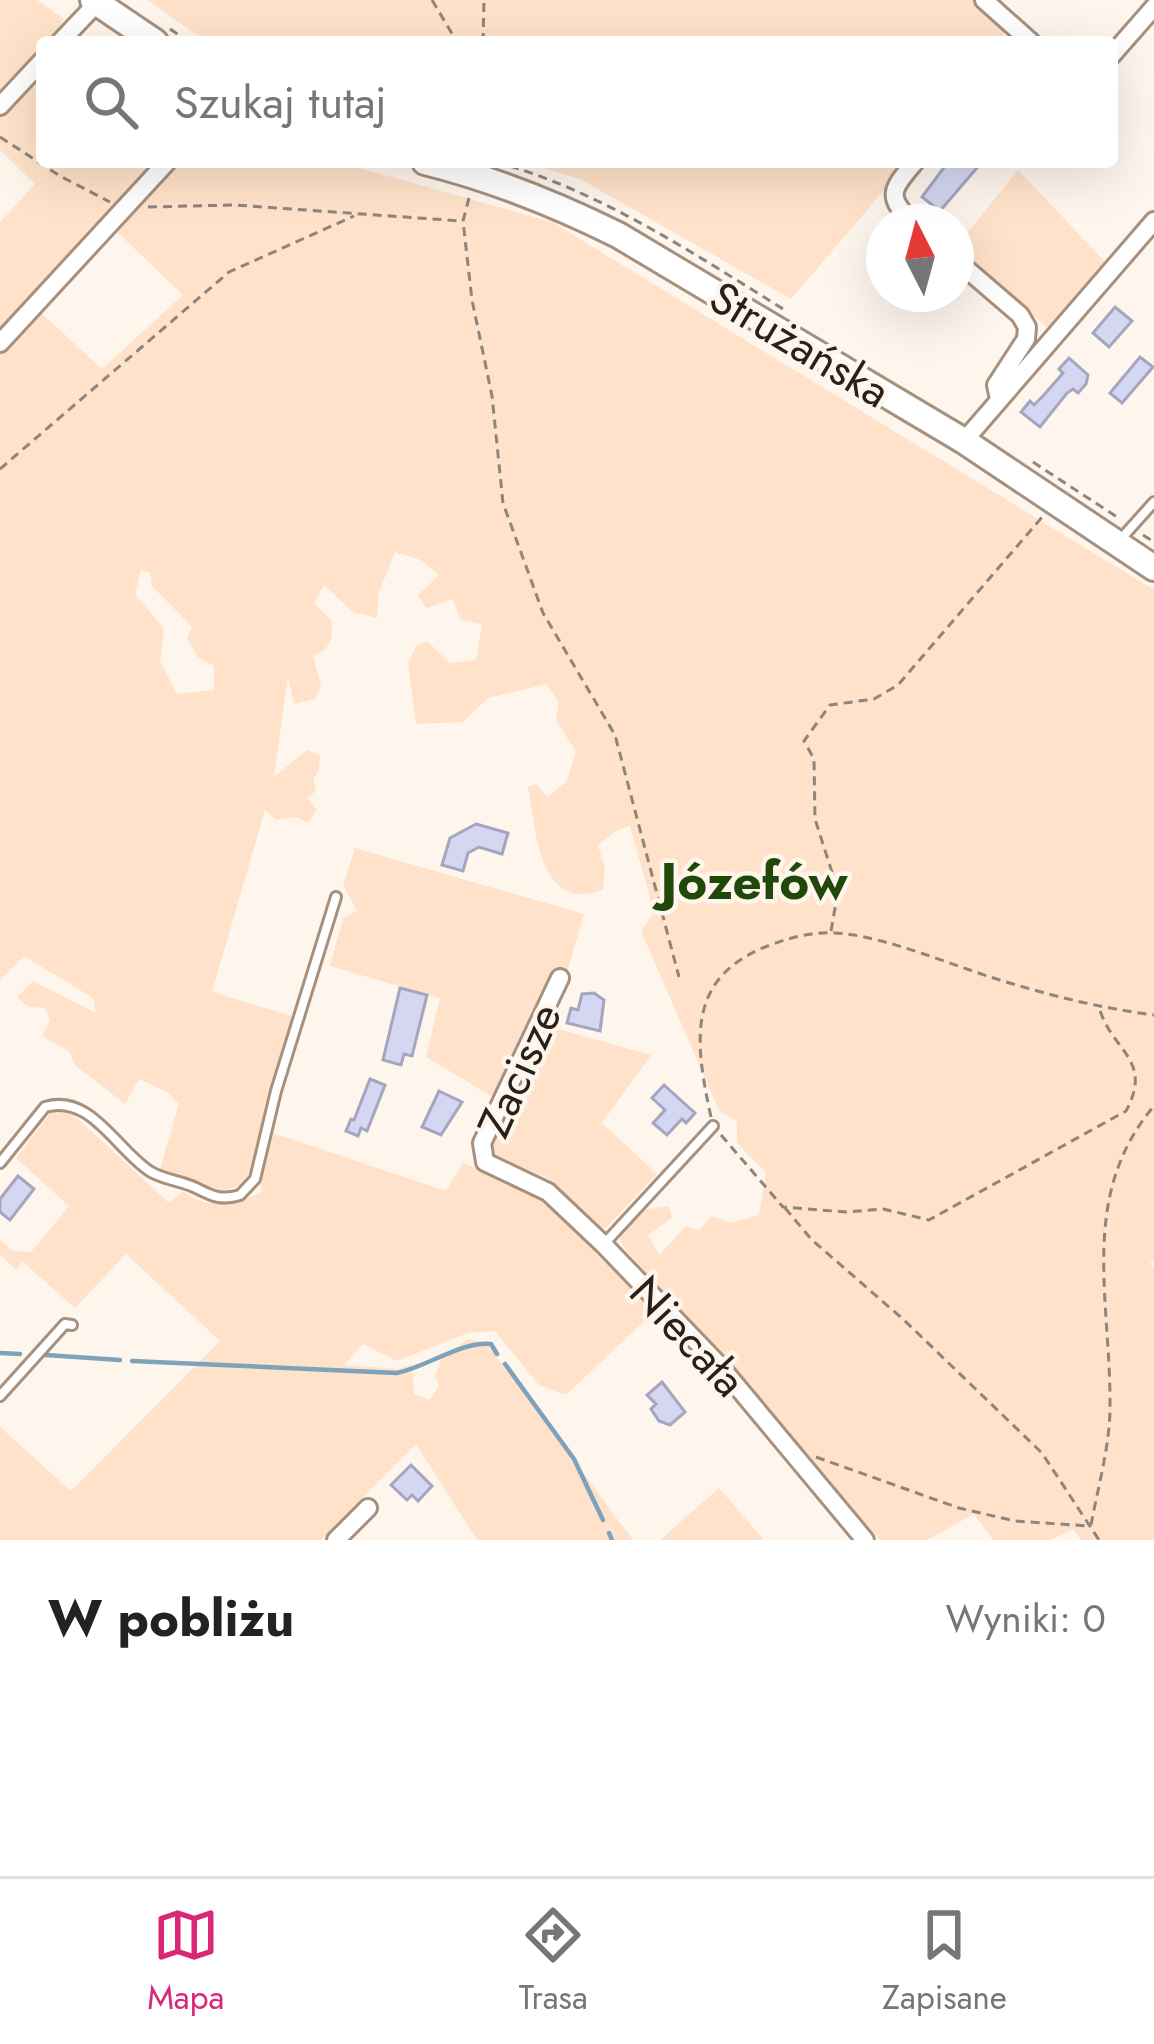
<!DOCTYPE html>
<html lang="pl">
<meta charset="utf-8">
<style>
:root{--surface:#fff;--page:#f6f6f6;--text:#222;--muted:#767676;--line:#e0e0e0;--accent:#db2777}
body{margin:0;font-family:Jost,sans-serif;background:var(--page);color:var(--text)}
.compass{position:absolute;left:866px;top:204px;width:108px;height:108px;border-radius:50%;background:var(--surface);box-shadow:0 12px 48px #0002;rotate:354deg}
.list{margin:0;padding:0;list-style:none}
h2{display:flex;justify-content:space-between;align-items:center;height:156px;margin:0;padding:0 48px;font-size:51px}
h2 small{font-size:39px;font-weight:400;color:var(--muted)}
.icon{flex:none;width:66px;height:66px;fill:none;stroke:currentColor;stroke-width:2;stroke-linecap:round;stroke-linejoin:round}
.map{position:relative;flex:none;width:1154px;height:1540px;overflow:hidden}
.search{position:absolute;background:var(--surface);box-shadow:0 12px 48px #0002;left:36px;right:36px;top:36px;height:132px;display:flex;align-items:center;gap:30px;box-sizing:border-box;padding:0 42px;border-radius:12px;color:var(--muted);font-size:45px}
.sheet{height:336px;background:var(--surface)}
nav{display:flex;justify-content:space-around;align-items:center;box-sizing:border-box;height:168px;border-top:3px solid var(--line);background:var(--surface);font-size:33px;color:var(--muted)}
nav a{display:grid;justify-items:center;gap:6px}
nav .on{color:var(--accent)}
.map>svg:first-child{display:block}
.green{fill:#ffe2c9;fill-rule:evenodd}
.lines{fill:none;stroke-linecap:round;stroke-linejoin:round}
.stream{stroke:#7da3bc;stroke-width:4.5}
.building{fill:#d5d7f2;stroke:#a4a6bf;stroke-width:3}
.lane-casing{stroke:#a6907e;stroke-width:14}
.street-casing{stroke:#a6907e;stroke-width:22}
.secondary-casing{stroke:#a6907e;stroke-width:30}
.path{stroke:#8e857d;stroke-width:3;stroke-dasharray:9 6;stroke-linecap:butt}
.lane{stroke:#fff;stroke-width:8}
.street{stroke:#fff;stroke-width:16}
.secondary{stroke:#fff;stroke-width:24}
.labels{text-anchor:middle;stroke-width:9;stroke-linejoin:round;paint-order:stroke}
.street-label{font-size:45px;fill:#292019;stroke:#fef5ed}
.quarter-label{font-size:51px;font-weight:bold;fill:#204809;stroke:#fef5ed}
</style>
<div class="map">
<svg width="1154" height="1540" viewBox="0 0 1154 1540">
<rect width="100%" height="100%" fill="#fef5ed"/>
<path class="green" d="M0,0H37L64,19L49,42H42V49L0,94Z
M147,0H976L1003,27L1004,42H207Z
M42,69V162H160L0,333V222L35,184L0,150V113Z
M178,162H338L552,222L1154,590V1260L1150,1263L1154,1268V1540H1081L1073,1529L1051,1540H993L974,1514L927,1540H880L625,1249L615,1230L635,1211L669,1206L672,1218L648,1235L659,1255L686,1226L699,1230L712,1216L731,1223L759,1215L766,1173L737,1143V1122L719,1110L641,931L654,912L630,826L615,831L598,846L605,867L603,890C537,914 536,826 528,787L536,784L548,797L567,781L576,752L556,720L559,703L547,684L488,698L463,722L416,724L408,663L416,646L427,641L450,663L476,660L482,624L460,620L453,599L426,608L418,595L439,575L421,560L395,552L379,592L377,618L353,612L324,585L314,603L332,621C333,641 331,647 313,656L321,685L315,699L294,704L288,676L274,777L307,750L320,755L319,770L313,780L316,791L307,798L317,810L308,823L296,817L276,820L265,810L212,992L295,1017L246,1182C211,1203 195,1179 160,1169L179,1104L167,1092L139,1079L125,1104L76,1066L69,1052L42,1036L50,1021L45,1008L29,1007L17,997L33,981L96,1013L93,998L24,956L0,980V353L38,310L102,369L183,295L115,230ZM141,570L150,573L152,586L192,627L187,638L198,657L214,666V690L177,694L160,661L164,629L135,594Z
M523,162H908L791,299L580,179Z
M1018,170L1108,265L1050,330L956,247Z
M355,848L584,914L567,972L556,970L496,1099L426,1057L440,998L330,966L343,918L357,911L343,885Z
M547,1026L651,1055L602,1123L657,1174L606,1228L595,1229L548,1178L490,1154L487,1144Z
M68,1110L169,1203L183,1191C205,1210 236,1205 262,1192L260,1182L273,1133L446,1191L463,1163L537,1192L654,1312L566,1395L539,1385L495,1331L468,1333L397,1361L363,1344L344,1365L397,1369L412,1365L414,1394L430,1400L439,1386L435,1376L443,1356L469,1339L487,1344L633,1540H477L416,1444L321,1540H0V1427L71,1491L220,1341L126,1254L75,1308L23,1262L16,1269L0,1255V1240L13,1251L31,1252L69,1206L16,1158L52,1111Z
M719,1488L764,1540H660Z"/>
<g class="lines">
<path class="stream" d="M0,1353L20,1354
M46,1355L120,1360
M132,1361L397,1373C427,1367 461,1341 491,1344L497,1354
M505,1364L574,1459L603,1520
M609,1533L612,1540"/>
</g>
<path class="building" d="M948,162H982L940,211L922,197Z
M1115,307L1132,321L1109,347L1093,333Z
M1140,357L1153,367L1122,403L1110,393Z
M1069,358L1088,375L1086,384L1078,393L1073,389L1067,393L1040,427L1021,412L1030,401L1034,405L1043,396L1063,373L1059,369Z
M476,824L508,833L502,854L479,847L468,853L463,871L442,865L450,838Z
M400,988L427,995L412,1056L404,1054L401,1065L383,1060Z
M594,993L604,1000L600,1031L567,1023L571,1008L578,1010L582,994Z
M370,1079L385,1085L367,1131L361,1128L358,1136L346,1131L351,1119L354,1120Z
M664,1085L695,1113L686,1123L682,1119L667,1135L653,1123L665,1110L652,1098Z
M439,1091L462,1102L441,1135L422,1127Z
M18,1176L34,1189L10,1220L0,1212V1199Z
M662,1382L685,1412L670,1425L659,1421L651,1409L656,1404L647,1395Z
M411,1465L432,1486L418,1501L412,1495L407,1500L391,1485Z"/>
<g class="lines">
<g class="lane-casing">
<path id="lane" d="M1119,541L1154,502
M0,1163L45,1107C91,1093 117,1151 151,1172C165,1180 182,1181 196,1188C212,1196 221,1201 240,1195L255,1179L276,1091L336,897
M604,1244L713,1126
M0,1396L65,1324L72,1325"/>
</g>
<g class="street-casing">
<path id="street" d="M984,0L1031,42
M60,42L97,3
M1112,55L1154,7
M0,106L42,61
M913,222C884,196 893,188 915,162
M956,260L1020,315L1027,327L1026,339L996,385L999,399
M0,343L167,162
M964,441L1154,221
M560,978L482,1143L485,1162L548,1192L604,1245L720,1366L865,1540
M336,1540L368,1508"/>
</g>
<g class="secondary-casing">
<path id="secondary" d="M93,0L155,42
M425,162C494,179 555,204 618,235L964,441L1154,568"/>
</g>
<path class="path" d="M432,0L457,42
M170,29L189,42
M483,42L484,0
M0,137L60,176L110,202
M510,166C610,197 699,257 788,312
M469,198L463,221L472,300L492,396L503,503L543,613L615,735L679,977
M148,207L235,205L461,221
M1033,462L1120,519
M0,469L229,272L354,216
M1143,535L1154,542
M831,931L838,891L815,819L814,759L804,741L830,705L874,699L898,685L1043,516
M711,1117C694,1039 686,975 773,944C800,934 825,930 854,935C910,945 965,971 1020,986C1064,999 1108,1009 1154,1015
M721,1135L783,1207L846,1212L883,1209L929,1220L1126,1111C1154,1059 1111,1051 1099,1007
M785,1208L812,1240L904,1320L1042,1453L1099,1540
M816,1457L959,1508L1015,1521L1089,1526
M1091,1525C1098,1487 1110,1445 1110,1407C1111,1299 1078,1196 1154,1106"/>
<use href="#lane" class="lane"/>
<use href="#street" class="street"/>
<use href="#secondary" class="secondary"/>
</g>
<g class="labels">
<g class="street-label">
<text transform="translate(800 344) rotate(31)" y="16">Strużańska</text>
<text transform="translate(519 1070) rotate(-66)" y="16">Zacisze</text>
<text transform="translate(688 1336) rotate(47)" y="16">Niecała</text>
</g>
<g class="quarter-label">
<text x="754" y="899">Józefów</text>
</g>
</g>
</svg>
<svg class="compass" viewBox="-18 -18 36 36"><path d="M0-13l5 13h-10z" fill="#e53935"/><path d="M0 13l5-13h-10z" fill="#767676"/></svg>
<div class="search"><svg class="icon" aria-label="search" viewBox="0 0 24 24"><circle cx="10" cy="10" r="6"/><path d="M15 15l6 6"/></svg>Szukaj tutaj</div>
</div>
<section class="sheet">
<h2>W pobliżu<small>Wyniki: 0</small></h2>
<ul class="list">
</ul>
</section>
<nav>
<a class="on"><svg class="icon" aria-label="map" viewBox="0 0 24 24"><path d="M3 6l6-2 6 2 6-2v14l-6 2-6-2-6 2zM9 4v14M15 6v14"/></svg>Mapa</a>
<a><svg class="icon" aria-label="directions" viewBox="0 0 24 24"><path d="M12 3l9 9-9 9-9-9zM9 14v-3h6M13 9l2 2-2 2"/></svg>Trasa</a>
<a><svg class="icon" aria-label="saved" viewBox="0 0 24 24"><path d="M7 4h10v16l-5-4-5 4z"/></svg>Zapisane</a>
</nav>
